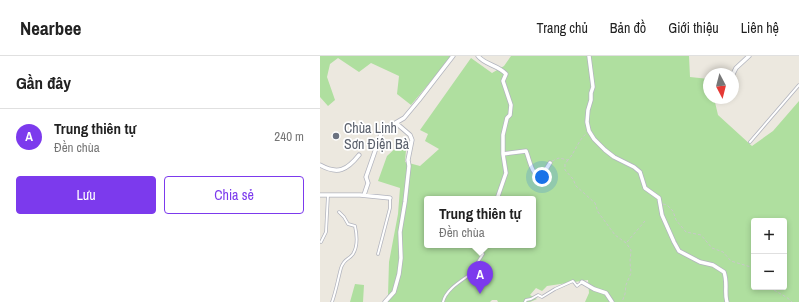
<!DOCTYPE html>
<html lang="vi">
<meta charset="utf-8">
<style>
:root{--surface:#fff;--page:#f2f2f2;--text:#222;--muted:#767676;--line:#e0e0e0;--accent:#7c3aed}
body{margin:0;font-family:"Archivo Narrow",sans-serif;background:var(--page);color:var(--text)}
.controls{position:absolute;right:12px;bottom:12px;display:grid;overflow:hidden;border-radius:4px;box-shadow:0 2px 6px #0003}
.controls button{width:36px;height:36px;display:grid;place-items:center;padding:0;border:0;border-bottom:1px solid var(--line);background:var(--surface);color:var(--text);font:20px sans-serif}
.compass{position:absolute;left:383px;top:12px;width:36px;height:36px;border-radius:50%;background:var(--surface);box-shadow:0 2px 6px #0003;rotate:173deg}
.you{position:absolute;left:222px;top:121px;width:14px;height:14px;margin:-10px;border:3px solid #fff;border-radius:50%;background:#1a73e8;box-shadow:0 0 0 6px #1a73e833}
.badge{display:grid;place-items:center;width:26px;height:26px;border-radius:50%;background:var(--accent);color:#fff;font-size:13px;font-weight:700}
.pin{position:absolute;translate:-50% -33px;filter:drop-shadow(0 1px 2px #0008)}
.pin::after{content:'';position:absolute;top:21px;width:14px;height:12px;background:inherit;clip-path:polygon(0 0,100% 0,50% 100%)}
.popup{position:absolute;left:104px;top:140px;width:112px;height:52px;box-sizing:border-box;display:grid;place-content:center;border-radius:4px;background:var(--surface);filter:drop-shadow(0 1px 3px #0005);font-size:13px;white-space:nowrap;color:var(--muted)}
.popup b{font-size:15px;color:var(--text)}
.popup::after{content:'';position:absolute;left:50%;top:100%;margin-left:-8px;border:8px solid transparent;border-top-color:var(--surface)}
.list{margin:0;padding:0;list-style:none}
h2{display:flex;justify-content:space-between;align-items:center;height:52px;margin:0;padding:0 16px;font-size:17px}
h2 small{font-size:13px;font-weight:400;color:var(--muted)}
.list li{display:grid;grid-template-columns:26px 1fr auto;gap:12px;align-items:center;box-sizing:border-box;height:56px;padding:0 16px;border-top:1px solid var(--line)}
.list b{display:block;font-size:15px;white-space:nowrap}
.list p{margin:0;font-size:13px;white-space:nowrap;color:var(--muted)}
.list em{font-size:13px;font-style:normal;color:var(--muted)}
.actions{display:flex;gap:8px;padding:12px 16px}
.actions a{flex:1;padding:9px 0;border:1px solid var(--accent);border-radius:4px;text-align:center;font-size:14px;color:var(--accent)}
.actions .main{background:var(--accent);color:#fff}
.map{position:relative;flex:none;width:479px;height:246px;overflow:hidden}
header{display:flex;align-items:center;gap:24px;box-sizing:border-box;height:56px;padding:0 20px;background:var(--surface);border-bottom:1px solid var(--line)}
header strong{font-size:19px}
nav{display:flex;gap:22px;margin-inline-start:auto;font-size:14px}
main{display:flex}
aside{flex:1;background:var(--surface)}
.map>svg:first-child{display:block}
.green{fill:#afdf9f;fill-rule:evenodd}
.lines{fill:none;stroke-linecap:round;stroke-linejoin:round}
.lane-casing{stroke:#b2b4be;stroke-width:3.5}
.street-casing{stroke:#b2b4be;stroke-width:5}
.path{stroke:#c8c8c8;stroke-width:1;stroke-dasharray:3 2;stroke-linecap:butt}
.lane{stroke:#fff;stroke-width:2}
.street{stroke:#fff;stroke-width:3.5}
.worship-dot{fill:#6b7280;stroke:#fff;stroke-width:1.5}
.labels{text-anchor:middle;stroke-width:3.5;stroke-linejoin:round;paint-order:stroke}
.worship-label{font-size:14px;fill:#5b616d;stroke:#fff;text-anchor:start}
</style>
<header>
<strong>Nearbee</strong>
<nav><a>Trang chủ</a><a>Bản đồ</a><a>Giới thiệu</a><a>Liên hệ</a></nav>
</header>
<main>
<aside>
<h2>Gần đây<small></small></h2>
<ul class="list">
<li><span class="badge">A</span><div><b>Trung thiên tự</b><p>Đền chùa</p></div><em>240 m</em></li>
</ul>
<div class="actions"><a class="main">Lưu</a><a>Chia sẻ</a></div>
</aside>
<div class="map">
<svg width="479" height="246" viewBox="0 0 479 246">
<rect width="100%" height="100%" fill="#ece8df"/>
<path class="green" d="M0,0H130L131,1L91,49L77,38L79,20L51,7L39,16L18,2L10,8L7,21L15,44L8,50L0,41Z
M191,0H369L370,21L389,23V42H394L398,59L432,90L453,75L479,45V246H265L269,237L268,224L227,230L222,235L216,232L210,239L217,243L210,246H178L177,244H172L170,246H66L68,239L69,206L78,158L80,132L58,125L67,100L80,88L86,94L85,106L100,110L119,93L105,85L108,78L100,74L151,2L172,17L184,10ZM107,143H213V189H107ZM434,165H464V231H434Z
M35,228L44,229L43,246H30Z"/>
<g class="lines">
<g class="lane-casing">
<path id="lane" d="M430,86L479,29
M1,186L6,176L8,139
M58,198L70,152V143
M12,246C16,235 18,223 21,212C25,201 28,205 33,198C38,190 37,179 35,170L28,168L24,161L19,156
M123,246C126,232 145,223 156,214V209L163,198L160,194
M205,246L206,244L211,243L218,239L222,241L235,233L253,225L257,230L262,226"/>
</g>
<g class="street-casing">
<path id="street" d="M158,0C165,9 178,9 186,18L183,25L191,49L190,59L187,62L183,79V98L186,117L177,143
M269,0L273,31L271,37V44L268,54L267,66L269,75L274,83L285,94L294,101L314,111L320,116L325,132L339,142L342,159L354,186L359,195L380,206L393,209L404,216C408,227 404,237 407,246
M413,18L416,12L429,0
M402,43V42
M183,98L206,95C209,102 211,115 216,118L225,115L230,107
M0,109C18,119 27,114 39,99
M0,139H40L70,142
M44,139L48,127L46,121L62,75L84,62L99,44L133,0
M262,226L274,233L286,237L292,246
M65,246L74,236L79,218L81,202L80,176L85,146L89,110L88,104L92,84L90,79L76,67"/>
</g>
<path class="path" d="M248,104L245,108V114L253,123L256,130L275,147L278,156L295,179L306,187L311,194L310,206L311,217L306,229L305,238L302,246
M232,105L239,102L248,104C256,95 258,84 267,77
M343,148L347,149L353,155L356,164L366,176L381,179L392,192L403,196L411,205L434,212
M307,186L325,165
M450,231C457,237 467,240 472,246"/>
<use href="#lane" class="lane"/>
<use href="#street" class="street"/>
</g>
<circle class="worship-dot" cx="16" cy="80" r="4"/>
<g class="labels">
<g class="worship-label">
<text x="24" y="77">Chùa Linh<tspan x="24" dy="16">Sơn Điện Bà</tspan></text>
</g>
</g>
</svg>
<div class="controls">
<button>+</button>
<button>−</button>
</div>
<svg class="compass" viewBox="-18 -18 36 36"><path d="M0-13l5 13h-10z" fill="#e53935"/><path d="M0 13l5-13h-10z" fill="#767676"/></svg>
<div class="you"></div>
<div class="pin badge" style="left:160px;top:238px">A</div>
<div class="popup"><b>Trung thiên tự</b>Đền chùa</div>
</div>
</main>
